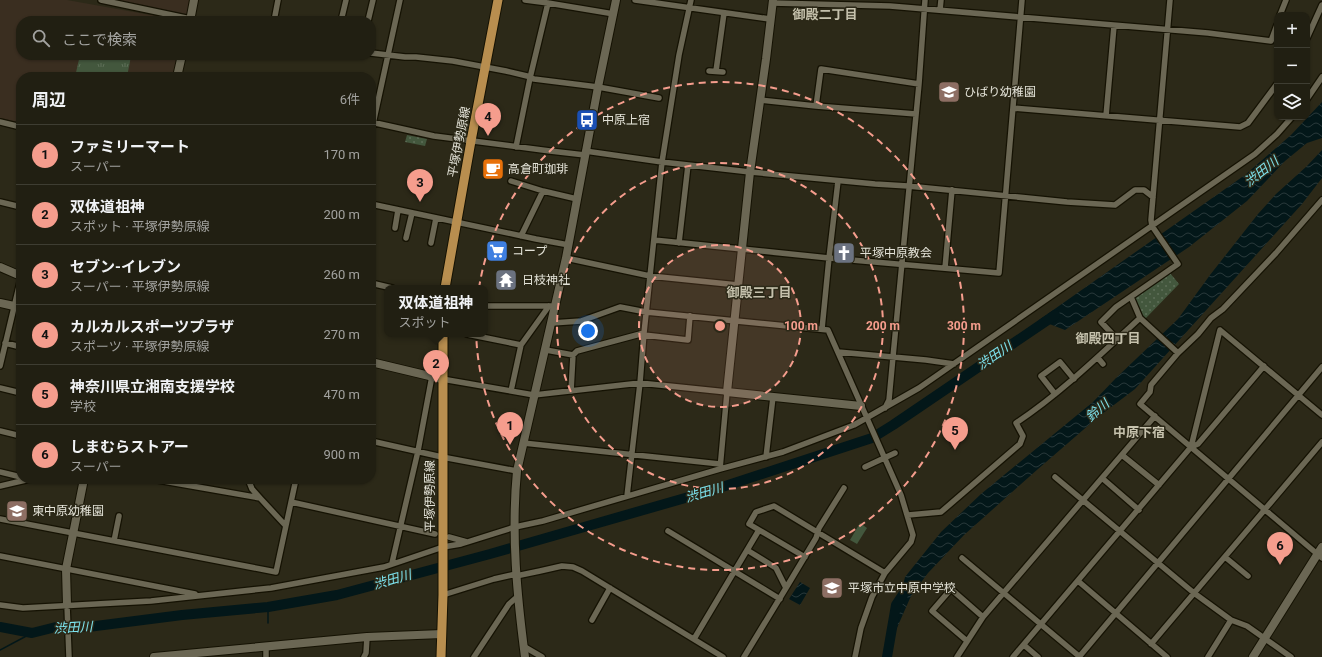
<!DOCTYPE html>
<html lang="ja">
<meta charset="utf-8">
<style>
:root{--surface:#211f12;--page:#29271b;--text:#f1f3f6;--muted:#a2a29f;--line:#3e3d32;--accent:#f59d8d}
body{margin:0;font-family:Roboto,"Noto Sans JP",sans-serif;background:var(--page);color:var(--text)}
.controls{position:absolute;right:12px;top:12px;display:grid;overflow:hidden;border-radius:8px;box-shadow:0 1px 3px #0004}
.controls button{width:36px;height:36px;display:grid;place-items:center;padding:0;border:0;border-bottom:1px solid var(--line);background:var(--surface);color:var(--text);font:20px sans-serif}
.you{position:absolute;left:588px;top:331px;width:14px;height:14px;margin:-10px;border:3px solid #fff;border-radius:50%;background:#1a73e8;box-shadow:0 0 0 6px #1a73e833}
.badge{display:grid;place-items:center;width:26px;height:26px;border-radius:50%;background:var(--accent);color:#111;font-size:13px;font-weight:700}
.pin{position:absolute;translate:-50% -33px;filter:drop-shadow(0 1px 2px #0008)}
.pin::after{content:'';position:absolute;top:21px;width:14px;height:12px;background:inherit;clip-path:polygon(0 0,100% 0,50% 100%)}
.popup{position:absolute;left:384px;top:285px;width:104px;height:52px;box-sizing:border-box;display:grid;place-content:center;border-radius:8px;background:var(--surface);filter:drop-shadow(0 1px 3px #0005);font-size:13px;white-space:nowrap;color:var(--muted)}
.popup b{font-size:15px;color:var(--text)}
.popup::after{content:'';position:absolute;left:50%;top:100%;margin-left:-8px;border:8px solid transparent;border-top-color:var(--surface)}
.list{margin:0;padding:0;list-style:none}
h2{display:flex;justify-content:space-between;align-items:center;height:52px;margin:0;padding:0 16px;font-size:17px}
h2 small{font-size:13px;font-weight:400;color:var(--muted)}
.list li{display:grid;grid-template-columns:26px 1fr auto;gap:12px;align-items:center;box-sizing:border-box;height:60px;padding:0 16px;border-top:1px solid var(--line)}
.list b{display:block;font-size:15px;white-space:nowrap}
.list p{margin:0;font-size:13px;white-space:nowrap;color:var(--muted)}
.list em{font-size:13px;font-style:normal;color:var(--muted)}
.icon{flex:none;width:22px;height:22px;fill:none;stroke:currentColor;stroke-width:2;stroke-linecap:round;stroke-linejoin:round}
.map{position:relative;flex:none;width:1322px;height:657px;overflow:hidden}
.search{position:absolute;background:var(--surface);box-shadow:0 1px 3px #0004;left:16px;top:16px;width:360px;height:44px;display:flex;align-items:center;gap:10px;box-sizing:border-box;padding:0 14px;border-radius:16px;color:var(--muted);font-size:15px}
.panel{position:absolute;background:var(--surface);box-shadow:0 1px 3px #0004;left:16px;top:72px;width:360px;height:412px;border-radius:16px}
.map>svg:first-child{display:block}
.industrial{fill:#3a2e20}
.grass{fill:url(#grass-tufts)}
.park{fill:url(#park-dots)}
.garden{fill:#43573d}
.water{fill:url(#water-waves)}
.lines{fill:none;stroke-linecap:round;stroke-linejoin:round}
.stream{stroke:#031719;stroke-width:1.5}
.river{stroke:#031719;stroke-width:10}
.street-casing{stroke:#151203;stroke-width:8}
.secondary-casing{stroke:#151203;stroke-width:10}
.primary-casing{stroke:#151203;stroke-width:11}
.street{stroke:#6b6754;stroke-width:5.5}
.secondary{stroke:#6b6754;stroke-width:8}
.primary{stroke:#b88e4f;stroke-width:9}
.ring{fill:none;stroke:#f59d8d;stroke-width:2;stroke-dasharray:7 5}
.labels{text-anchor:middle;stroke-width:3;stroke-linejoin:round;paint-order:stroke}
.poi-label{font-size:12px;fill:#e3e2d7;stroke:#2c2918;text-anchor:start}
.street-label{font-size:12px;fill:#e3e2d7;stroke:#2c2918}
.neighbourhood-label{font-size:13px;font-weight:bold;fill:#c6c2ad;stroke:#2c2918}
.water-label{font-size:13px;font-style:italic;fill:#7de3ee;stroke:#2c2918}
.centre{fill:#f59d8d;stroke:#2c2918;stroke-width:2}
.ring-label{font-size:12px;text-anchor:middle;font-weight:bold;fill:#f59d8d;stroke:#2c2918;stroke-width:3;stroke-linejoin:round;paint-order:stroke}
</style>
<div class="map">
<svg width="1322" height="657" viewBox="0 0 1322 657">
<defs>
<pattern id="grass-tufts" width="24" height="20" patternUnits="userSpaceOnUse"><rect width="24" height="20" fill="#43573d"/><path d="M3 7l-1-3M5 7V3M7 7l1-3M15 17l-1-3M17 17v-4M19 17l1-3" fill="none" stroke="#5e6f58"/></pattern>
<pattern id="park-dots" width="8" height="8" patternUnits="userSpaceOnUse"><rect width="8" height="8" fill="#43573d"/><path d="M2 2h.1M6 6h.1" fill="none" stroke="#5e6f58" stroke-width="1.8" stroke-linecap="round"/></pattern>
<pattern id="water-waves" width="16" height="10" patternUnits="userSpaceOnUse"><rect width="16" height="10" fill="#031719"/><path d="M0 5q4-4 8 0t8 0" fill="none" stroke="#28383a"/></pattern>
</defs>
<rect width="100%" height="100%" fill="#2c2918"/>
<path class="industrial" d="M0,0H67L184,21H21V55H178L174,77H21V123L0,118Z
M110,0H191L187,14L185,15Z"/>
<path class="grass" d="M80,55H127L131,56L127,77H75Z"/>
<path class="park" d="M407,135L427,139L425,146L405,142Z
M1170,273L1179,284L1145,319L1140,313L1135,297Z"/>
<path class="garden" d="M860,523L867,528L857,544L850,540Z"/>
<path class="water" d="M1322,102V138L1307,143L1285,161L1247,201L1189,247L1065,330L1039,320L1245,175L1291,135Z
M1322,150V178L1302,204L1135,389L1098,417L1038,469L964,535L928,573L911,596L889,646L905,577L941,532L981,494L1093,402L1116,378L1178,319L1210,275L1258,214L1276,194L1307,166Z
M800,582L810,588L800,605L789,599Z"/>
<g class="lines">
<path class="stream" d="M268,607V623
M0,650L32,633"/>
<path class="river" d="M0,627L32,633L56,627H88L182,615L268,607L337,595L490,554L713,490L872,438L893,425L1055,315
M887,657L896,605L908,587"/>
<g class="street-casing">
<path id="street" d="M101,0L186,18L191,21
M525,0L548,3L614,14
M635,0L770,19
M772,3L890,6L1208,33L1271,41L1277,25
M940,10L941,0
M1280,15L1286,0
M274,21L278,0
M341,21L346,0
M368,21L373,0
M1307,38L1322,5
M371,53L405,57H416L453,61L506,71L527,76L534,79L598,87L659,98
M709,71L723,72
M716,71L724,13
M1307,99L1322,77
M760,100L816,106L916,114
M816,106L821,69L919,84
M1013,108L1240,127L1248,123L1277,84
M1106,116L1114,26
M0,122L21,127
M371,122L434,136L550,151L585,155
M371,133L400,0
M516,147L530,78L548,3
M585,151L662,162L750,172L875,184L908,186L1067,202L1115,205L1135,190H1144L1153,197
M511,181L543,191L577,199
M0,202L21,207
M371,204L536,239L569,245
M395,228L398,210
M521,236L543,191
M406,238L412,213
M654,240L829,258L838,181
M431,243L436,218
M679,243L688,165
M566,258L650,276L738,285
M945,268L952,190
M371,283L392,288
M1131,297L1140,318L1178,353L1151,385L1150,392L1140,404L1322,558
M485,306H551
M552,323L581,321L620,307L646,312L828,330L901,495L913,535L911,542L885,573L872,597L861,628L855,657
M822,329L829,258L999,273L1022,0
M467,334L521,345
M644,335L688,340L690,316
M1117,339L1101,322L1116,307L1178,264L1152,226L1151,220L1170,0
M5,343L21,347
M546,350L573,355
M838,352L926,360L954,364
M1178,353L1198,334L1211,318L1223,309L1276,253L1322,200
M1098,358L1103,364
M0,366L21,278
M442,379L534,395L640,383L727,392L720,469
M0,388L21,393
M511,391L521,345L549,306
M571,391L573,355L577,351L644,333
M1055,394L1041,376L1060,362L1074,379
M885,408L889,400L893,357L919,84L925,0
M0,431L21,436
M371,441L442,457L517,471
M523,443L720,464
M1191,447L1220,330L1322,415
M1122,455L1159,485
M766,457L773,397
M865,467L895,453
M0,472L21,477
M1055,477L1194,593L1231,620L1247,626L1291,657
M1102,478L1139,510
M152,479L260,498L285,525
M248,479L252,489L260,498
M0,486L30,479
M627,496L640,383L644,333L662,162L679,55L691,0
M291,502L435,534
M908,515L941,512L1020,444L1023,436L1016,423C1061,393 1100,355 1140,318
M0,519L276,572L296,479
M668,531L780,599
M449,537L467,542
M114,541L119,516
M0,556L195,594
M805,557L749,524L756,512L774,506L885,573
M1225,557L1248,576
M962,558L1080,657
M392,563L418,451L432,376
M516,576L540,571L562,566L573,567L582,571L723,657
M1078,581L1167,657
M786,588L816,538L819,528L844,488
M443,595L494,579L516,574
M0,605L23,608L151,601L271,588L384,567L443,547L461,544L515,527L543,521L720,469L783,452L854,425L919,388L1255,154L1277,134L1292,117
M67,605L69,657
M592,620L610,588
M694,639L759,530
M967,641L932,611L951,589L983,617
M1151,644L1322,442
M1024,645L1038,657
M266,646V657
M523,646L542,657
M364,657L366,653L367,637
M474,657L509,604L517,597
M744,657L786,588L776,568L747,550
M957,657L983,617L1155,416
M1013,657L1191,447L1198,444L1264,366
M1079,657L1322,367
M1208,657L1231,620"/>
</g>
<g class="secondary-casing">
<path id="secondary" d="M773,0L766,59L750,172L727,392L861,406
M190,21L194,0
M177,77L182,55
M0,267L21,276
M0,303L14,306
M371,362L442,379
M67,605L66,569L84,479
M154,657L367,637L442,634
M525,657C517,596 511,533 517,471L566,258L598,87L616,0
M1253,657L1322,547"/>
</g>
<g class="primary-casing">
<path id="primary" d="M445,288L471,141L498,0
M441,657L443,595V334"/>
</g>
<use href="#street" class="street"/>
<use href="#secondary" class="secondary"/>
<use href="#primary" class="primary"/>
</g>
<circle cx="720" cy="326" r="81" fill="#f59d8d" fill-opacity=".12"/>
<g class="ring">
<circle cx="720" cy="326" r="81"/>
<circle cx="720" cy="326" r="163"/>
<circle cx="720" cy="326" r="244"/>
</g>
<defs>
<g id="school-square" transform="scale(1.15)"><rect x="-9" y="-9" width="18" height="18" rx="4" fill="#8d6e63" stroke="#2c2918"/><path d="M0-5L7-2L0 1L-7-2ZM-4 1L0 2.5L4 1V4Q0 6-4 4Z" fill="#fff"/></g>
<g id="bus-square" transform="scale(1.15)"><rect x="-9" y="-9" width="18" height="18" rx="4" fill="#1a4fb4" stroke="#2c2918"/><path d="M-5-6H5V4H4V6H2V4H-2V6H-4V4H-5ZM-3.5-4V0h7V-4ZM-3.5 1.2v1.5H-2V1.2ZM2 1.2v1.5H3.5V1.2Z" fill="#fff"/></g>
<g id="cafe-square" transform="scale(1.15)"><rect x="-9" y="-9" width="18" height="18" rx="4" fill="#e8710a" stroke="#2c2918"/><path d="M-5.5-4.5H6V0H3Q3 3.5 0 3.5H-2.5Q-5.5 3.5-5.5 0ZM3-3.2v2h1.7v-2ZM-6 4.5H4V6H-6Z" fill="#fff"/></g>
<g id="supermarket-square" transform="scale(1.15)"><rect x="-9" y="-9" width="18" height="18" rx="4" fill="#3f7fe0" stroke="#2c2918"/><path d="M-6-5.5h2.5l.6 2H6L4.5 2H-2.5L-4.4-4H-6ZM-1.5 3.2a1.3 1.3 0 1 0 .1 0ZM3 3.2a1.3 1.3 0 1 0 .1 0Z" fill="#fff"/></g>
<g id="church-square" transform="scale(1.15)"><rect x="-9" y="-9" width="18" height="18" rx="4" fill="#6b7280" stroke="#2c2918"/><path d="M-1.2-6h2.4v3.5h3.3v2.4h-3.3V6h-2.4V-.1h-3.3v-2.4h3.3Z" fill="#fff"/></g>
<g id="temple-square" transform="scale(1.15)"><rect x="-9" y="-9" width="18" height="18" rx="4" fill="#6b7280" stroke="#2c2918"/><path d="M0-6L5-2H3V0L6.5 2.5H4V6H1.5V3h-3V6H-4V2.5H-6.5L-3 0V-2H-5Z" fill="#fff"/></g>
</defs>
<g fill-rule="evenodd">
<use href="#school-square" x="949" y="92"/>
<use href="#bus-square" x="587" y="120"/>
<use href="#cafe-square" x="493" y="169"/>
<use href="#supermarket-square" x="497" y="251"/>
<use href="#church-square" x="844" y="253"/>
<use href="#temple-square" x="506" y="280"/>
<use href="#school-square" x="17" y="511"/>
<use href="#school-square" x="832" y="588"/>
</g>
<g class="labels">
<g class="poi-label">
<text x="964" y="96">ひばり幼稚園</text>
<text x="602" y="124">中原上宿</text>
<text x="508" y="173">高倉町珈琲</text>
<text x="512" y="255">コープ</text>
<text x="860" y="257">平塚中原教会</text>
<text x="522" y="284">日枝神社</text>
<text x="32" y="515">東中原幼稚園</text>
<text x="848" y="592">平塚市立中原中学校</text>
</g>
<g class="street-label">
<text transform="translate(459 142) rotate(-79)" y="4">平塚伊勢原線</text>
<text transform="translate(430 496) rotate(-90)" y="4">平塚伊勢原線</text>
</g>
<g class="neighbourhood-label">
<text x="825" y="19">御殿二丁目</text>
<text x="759" y="297">御殿三丁目</text>
<text x="1108" y="343">御殿四丁目</text>
<text x="1139" y="437">中原下宿</text>
</g>
<g class="water-label">
<text transform="translate(1261 171) rotate(-38)" y="5">渋田川</text>
<text transform="translate(994 355) rotate(-34)" y="5">渋田川</text>
<text transform="translate(1097 410) rotate(-41)" y="5">鈴川</text>
<text transform="translate(704 492) rotate(-16)" y="5">渋田川</text>
<text transform="translate(392 579) rotate(-16)" y="5">渋田川</text>
<text transform="translate(73 627) rotate(-3)" y="5">渋田川</text>
</g>
</g>
<circle cx="720" cy="326" r="6" class="centre"/>
<g class="ring-label">
<text x="801" y="330">100 m</text>
<text x="883" y="330">200 m</text>
<text x="964" y="330">300 m</text>
</g>
</svg>
<div class="controls">
<button>+</button>
<button>−</button>
<button><svg class="icon" aria-label="layers" viewBox="0 0 24 24"><path d="M12 4l9 5-9 5-9-5zM3 14l9 5 9-5"/></svg></button>
</div>
<div class="you"></div>
<div class="pin badge" style="left:510px;top:445px">1</div>
<div class="pin badge" style="left:436px;top:383px">2</div>
<div class="popup"><b>双体道祖神</b>スポット</div>
<div class="pin badge" style="left:420px;top:202px">3</div>
<div class="pin badge" style="left:488px;top:136px">4</div>
<div class="pin badge" style="left:955px;top:450px">5</div>
<div class="pin badge" style="left:1280px;top:565px">6</div>
<div class="search"><svg class="icon" aria-label="search" viewBox="0 0 24 24"><circle cx="10" cy="10" r="6"/><path d="M15 15l6 6"/></svg>ここで検索</div>
<section class="panel">
<h2>周辺<small>6件</small></h2>
<ul class="list">
<li><span class="badge">1</span><div><b>ファミリーマート</b><p>スーパー</p></div><em>170 m</em></li>
<li><span class="badge">2</span><div><b>双体道祖神</b><p>スポット · 平塚伊勢原線</p></div><em>200 m</em></li>
<li><span class="badge">3</span><div><b>セブン-イレブン</b><p>スーパー · 平塚伊勢原線</p></div><em>260 m</em></li>
<li><span class="badge">4</span><div><b>カルカルスポーツプラザ</b><p>スポーツ · 平塚伊勢原線</p></div><em>270 m</em></li>
<li><span class="badge">5</span><div><b>神奈川県立湘南支援学校</b><p>学校</p></div><em>470 m</em></li>
<li><span class="badge">6</span><div><b>しまむらストアー</b><p>スーパー</p></div><em>900 m</em></li>
</ul>
</section>
</div>
